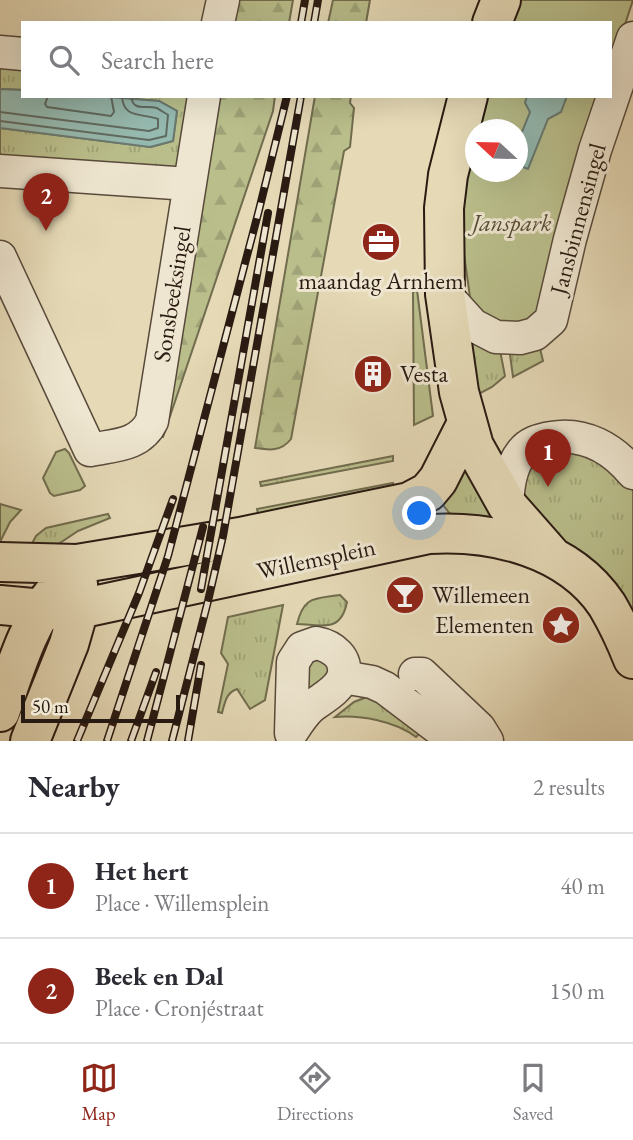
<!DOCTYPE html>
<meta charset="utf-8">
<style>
:root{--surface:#fff;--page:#f7f7f7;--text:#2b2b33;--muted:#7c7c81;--line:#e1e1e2;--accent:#8f2418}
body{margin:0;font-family:"EB Garamond",serif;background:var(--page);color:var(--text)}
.compass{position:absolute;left:465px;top:119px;width:63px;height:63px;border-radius:50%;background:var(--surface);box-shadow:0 7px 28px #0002;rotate:292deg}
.scale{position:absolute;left:21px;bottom:18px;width:159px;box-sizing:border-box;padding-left:7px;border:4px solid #291a12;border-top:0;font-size:19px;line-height:24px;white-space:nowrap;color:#291a12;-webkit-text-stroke:5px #eee6d0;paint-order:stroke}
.you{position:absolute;left:420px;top:514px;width:24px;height:24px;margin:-18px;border:5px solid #fff;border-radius:50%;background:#1a73e8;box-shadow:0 0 0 10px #1a73e833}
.badge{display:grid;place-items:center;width:46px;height:46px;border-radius:50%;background:var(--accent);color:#fff;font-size:23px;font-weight:700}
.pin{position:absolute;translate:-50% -58px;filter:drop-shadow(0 2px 4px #0008)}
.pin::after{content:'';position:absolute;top:37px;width:24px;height:21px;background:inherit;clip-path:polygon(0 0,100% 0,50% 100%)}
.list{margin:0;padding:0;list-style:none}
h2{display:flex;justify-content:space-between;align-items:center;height:91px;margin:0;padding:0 28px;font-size:30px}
h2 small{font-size:23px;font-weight:400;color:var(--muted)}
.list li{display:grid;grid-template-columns:46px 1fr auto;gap:21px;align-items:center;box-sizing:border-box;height:105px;padding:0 28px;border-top:2px solid var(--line)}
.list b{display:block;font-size:26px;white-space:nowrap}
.list p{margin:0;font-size:23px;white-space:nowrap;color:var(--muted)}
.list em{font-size:23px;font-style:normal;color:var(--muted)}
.icon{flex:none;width:38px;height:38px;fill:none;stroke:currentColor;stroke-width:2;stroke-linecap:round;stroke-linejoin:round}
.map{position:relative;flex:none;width:633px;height:741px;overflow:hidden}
.search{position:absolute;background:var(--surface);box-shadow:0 7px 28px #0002;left:21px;right:21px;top:21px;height:77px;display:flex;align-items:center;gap:18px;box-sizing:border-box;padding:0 24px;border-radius:0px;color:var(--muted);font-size:26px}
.sheet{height:301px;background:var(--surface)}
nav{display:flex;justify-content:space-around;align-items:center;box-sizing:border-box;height:98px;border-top:2px solid var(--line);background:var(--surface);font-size:19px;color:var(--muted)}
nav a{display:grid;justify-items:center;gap:4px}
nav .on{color:var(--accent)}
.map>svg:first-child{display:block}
.grass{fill:url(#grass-tufts);stroke:#716c4e;stroke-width:2}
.forest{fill:url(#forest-firs);stroke:#716c4e;stroke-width:2}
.green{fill:#b9be8b;stroke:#716c4e;stroke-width:2;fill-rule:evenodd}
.water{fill:#96bab0;stroke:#6a7a71;stroke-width:2}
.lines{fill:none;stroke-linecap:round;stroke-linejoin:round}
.shore{stroke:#606a61;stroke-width:2}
.minor-casing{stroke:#584a3b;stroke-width:35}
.major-casing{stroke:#291a12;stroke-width:42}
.minor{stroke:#eee6d0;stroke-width:32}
.major{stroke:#e5d9b6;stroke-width:38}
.rail-casing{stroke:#291a12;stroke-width:8}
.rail{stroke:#eee6d0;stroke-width:5;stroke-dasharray:16;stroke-linecap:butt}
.labels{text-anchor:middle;stroke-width:6;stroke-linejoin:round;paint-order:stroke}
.street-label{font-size:24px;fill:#291a12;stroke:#eee6d0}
.park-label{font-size:24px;font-style:italic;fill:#544b36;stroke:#eee6d0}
.poi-label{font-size:24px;fill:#291a12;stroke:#eee6d0;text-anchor:start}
</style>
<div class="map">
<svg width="633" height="741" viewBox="0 0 633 741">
<defs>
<pattern id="grass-tufts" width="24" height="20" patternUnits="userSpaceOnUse" patternTransform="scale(1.75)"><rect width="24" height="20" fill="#b9be8b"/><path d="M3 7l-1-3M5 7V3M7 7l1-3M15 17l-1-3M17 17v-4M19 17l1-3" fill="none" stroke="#9fa377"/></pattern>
<pattern id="forest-firs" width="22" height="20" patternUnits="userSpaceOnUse" patternTransform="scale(1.75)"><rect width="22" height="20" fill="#b9be8b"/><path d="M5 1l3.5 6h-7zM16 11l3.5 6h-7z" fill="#9fa377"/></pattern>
</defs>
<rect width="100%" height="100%" fill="#e5d9b6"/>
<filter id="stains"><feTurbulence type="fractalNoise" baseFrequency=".00286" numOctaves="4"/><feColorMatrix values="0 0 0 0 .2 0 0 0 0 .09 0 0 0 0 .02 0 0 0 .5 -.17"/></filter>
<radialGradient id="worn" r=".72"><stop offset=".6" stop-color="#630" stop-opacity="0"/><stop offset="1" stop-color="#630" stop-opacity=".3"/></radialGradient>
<path class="grass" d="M23,60V90L0,89V61Z
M95,96H195L178,171L0,165V128L151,147L173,141L177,111L159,101Z
M463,330L499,345L505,376L492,387L473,397Z
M538,340L543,361L513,377L509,347Z
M576,446L633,486V617L560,543L520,496L535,453Z
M393,456V461L261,486L260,482Z
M468,460L509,526L457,523L440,501Z
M393,483L398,497L259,518L257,509Z
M0,504L21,510L10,522L0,542Z
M108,514L110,518L78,531L51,549L27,553L36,536L46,528Z
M340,595L347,602C341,633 322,625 297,624C304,596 314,599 340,595Z
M283,605L265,700L250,709L237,689C226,693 225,702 222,713L218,712L228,664L221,653L228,617Z
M311,658L326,660L335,667L307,695L306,660Z
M372,695L429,741L419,734L416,737C395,721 361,715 335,717L354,702Z"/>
<path class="forest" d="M238,0H293L289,23H233Z
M333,0H370L366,23H328Z
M210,96H275L273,111L163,437H156Z
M315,96H351L350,103L354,108L350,147L344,151L291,439C281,452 269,450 255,448Z"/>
<path class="green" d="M515,0H633L610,70V23H506Z
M481,96H602L537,320L499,327L471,304L462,240L466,147ZM476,130H518V172H476Z
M417,290L433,416L414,425L413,292Z
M65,449L69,453L85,486L80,490L54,496L50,493L43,478L56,452Z"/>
<path class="water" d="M0,89L23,90V96H95L159,101L177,111L173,141L150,147L0,128Z
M527,96H567L561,112L548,119L528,169L518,165V142L530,112L525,103Z"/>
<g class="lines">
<path class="shore" d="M48,96L45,104L47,107L111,116L114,112L111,96
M0,112L149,131L158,128V119C142,113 123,119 122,96
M0,121L149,140L166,136L168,115C167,114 158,109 157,108C145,105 133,112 131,96"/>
<g class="minor-casing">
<path id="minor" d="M218,23L223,0
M0,52L23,54
M0,171L189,184
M0,257L90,450C114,445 140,446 152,421L204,96
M445,294L473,325L496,337L520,338L535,334L551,320L570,239L595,150L633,38
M507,505C508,487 510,467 522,452C529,443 539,440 551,438C584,432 612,448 633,473
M316,643C332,646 349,658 343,677C339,690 321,699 311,707C303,714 297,724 291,733L293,662L302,648Z
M415,674H422L479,728L487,741
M343,677L372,682L385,688L455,741"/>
</g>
<g class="major-casing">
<path id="major" d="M492,23L501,0
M468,96L448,175L444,208L445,294L459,392L474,446L507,505L551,555
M0,562L77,564L240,537L409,502L428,492L438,480L467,423
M0,605L54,610L79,609L429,534C493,530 569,548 607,605C617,622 626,641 633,659
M0,712C15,670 27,625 56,590
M30,741L69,644L79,609L78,584"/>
</g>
<use href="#minor" class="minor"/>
<use href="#major" class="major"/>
<g class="rail-casing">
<path id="rail" d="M301,23L305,0
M314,23L318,0
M201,589L268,213
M77,741L139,593L173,499
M107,741L168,556L259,210L287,96
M131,741L156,672
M147,741L203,527
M172,741L208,601L223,536L301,96
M188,741L201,665"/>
</g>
<use href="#rail" class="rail"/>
</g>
<defs>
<g id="office-disc" transform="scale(2.0125)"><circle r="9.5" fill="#8f2418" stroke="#eee6d0"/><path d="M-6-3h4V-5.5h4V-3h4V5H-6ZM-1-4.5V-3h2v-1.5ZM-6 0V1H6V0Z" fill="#fff"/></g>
<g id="building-disc" transform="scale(2.0125)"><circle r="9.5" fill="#8f2418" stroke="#eee6d0"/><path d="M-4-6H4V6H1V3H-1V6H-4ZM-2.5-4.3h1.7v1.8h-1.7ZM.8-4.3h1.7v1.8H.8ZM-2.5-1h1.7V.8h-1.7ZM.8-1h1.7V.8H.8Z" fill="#fff"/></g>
<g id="bar-disc" transform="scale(2.0125)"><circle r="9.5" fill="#8f2418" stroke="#eee6d0"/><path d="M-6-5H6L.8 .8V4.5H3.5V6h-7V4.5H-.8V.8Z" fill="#fff"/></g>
<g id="sight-disc" transform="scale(2.0125)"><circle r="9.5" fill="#8f2418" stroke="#eee6d0"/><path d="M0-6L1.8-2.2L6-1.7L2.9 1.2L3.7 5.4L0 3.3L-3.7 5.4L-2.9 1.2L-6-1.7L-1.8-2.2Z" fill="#fff"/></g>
</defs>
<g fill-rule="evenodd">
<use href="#office-disc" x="381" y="242"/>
<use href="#building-disc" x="373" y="374"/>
<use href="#bar-disc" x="405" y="595"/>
<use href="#sight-disc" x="561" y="625"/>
</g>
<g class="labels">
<g class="street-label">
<text transform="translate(578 219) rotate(-75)" y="8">Jansbinnensingel</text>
<text transform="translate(172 294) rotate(-81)" y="8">Sonsbeeksingel</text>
<text transform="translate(316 559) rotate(-12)" y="8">Willemsplein</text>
</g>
<g class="park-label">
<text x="512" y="231">Janspark</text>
</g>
<g class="poi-label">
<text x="381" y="289" text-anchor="middle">maandag Arnhem</text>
<text x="400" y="382">Vesta</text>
<text x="432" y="603">Willemeen</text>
<text x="534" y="633" text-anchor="end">Elementen</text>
</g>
</g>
<rect width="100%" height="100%" filter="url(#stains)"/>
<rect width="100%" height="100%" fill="url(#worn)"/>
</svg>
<svg class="compass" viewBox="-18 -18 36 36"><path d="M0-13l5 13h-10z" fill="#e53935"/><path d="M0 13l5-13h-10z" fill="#7c7c81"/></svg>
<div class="scale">50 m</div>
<div class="you"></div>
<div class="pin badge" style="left:548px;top:487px">1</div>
<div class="pin badge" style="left:46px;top:231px">2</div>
<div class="search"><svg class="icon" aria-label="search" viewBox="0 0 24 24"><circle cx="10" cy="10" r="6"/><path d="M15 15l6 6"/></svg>Search here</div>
</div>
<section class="sheet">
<h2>Nearby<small>2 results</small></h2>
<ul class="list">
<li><span class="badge">1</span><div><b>Het hert</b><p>Place · Willemsplein</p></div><em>40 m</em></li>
<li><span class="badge">2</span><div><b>Beek en Dal</b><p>Place · Cronjéstraat</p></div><em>150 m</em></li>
</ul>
</section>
<nav>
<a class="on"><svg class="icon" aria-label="map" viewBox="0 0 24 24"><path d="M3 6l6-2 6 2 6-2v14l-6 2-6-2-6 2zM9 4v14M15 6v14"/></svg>Map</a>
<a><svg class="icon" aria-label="directions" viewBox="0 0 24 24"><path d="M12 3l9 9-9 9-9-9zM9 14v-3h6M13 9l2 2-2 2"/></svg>Directions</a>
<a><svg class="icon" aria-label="saved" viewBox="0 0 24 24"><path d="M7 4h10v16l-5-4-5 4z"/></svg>Saved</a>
</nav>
